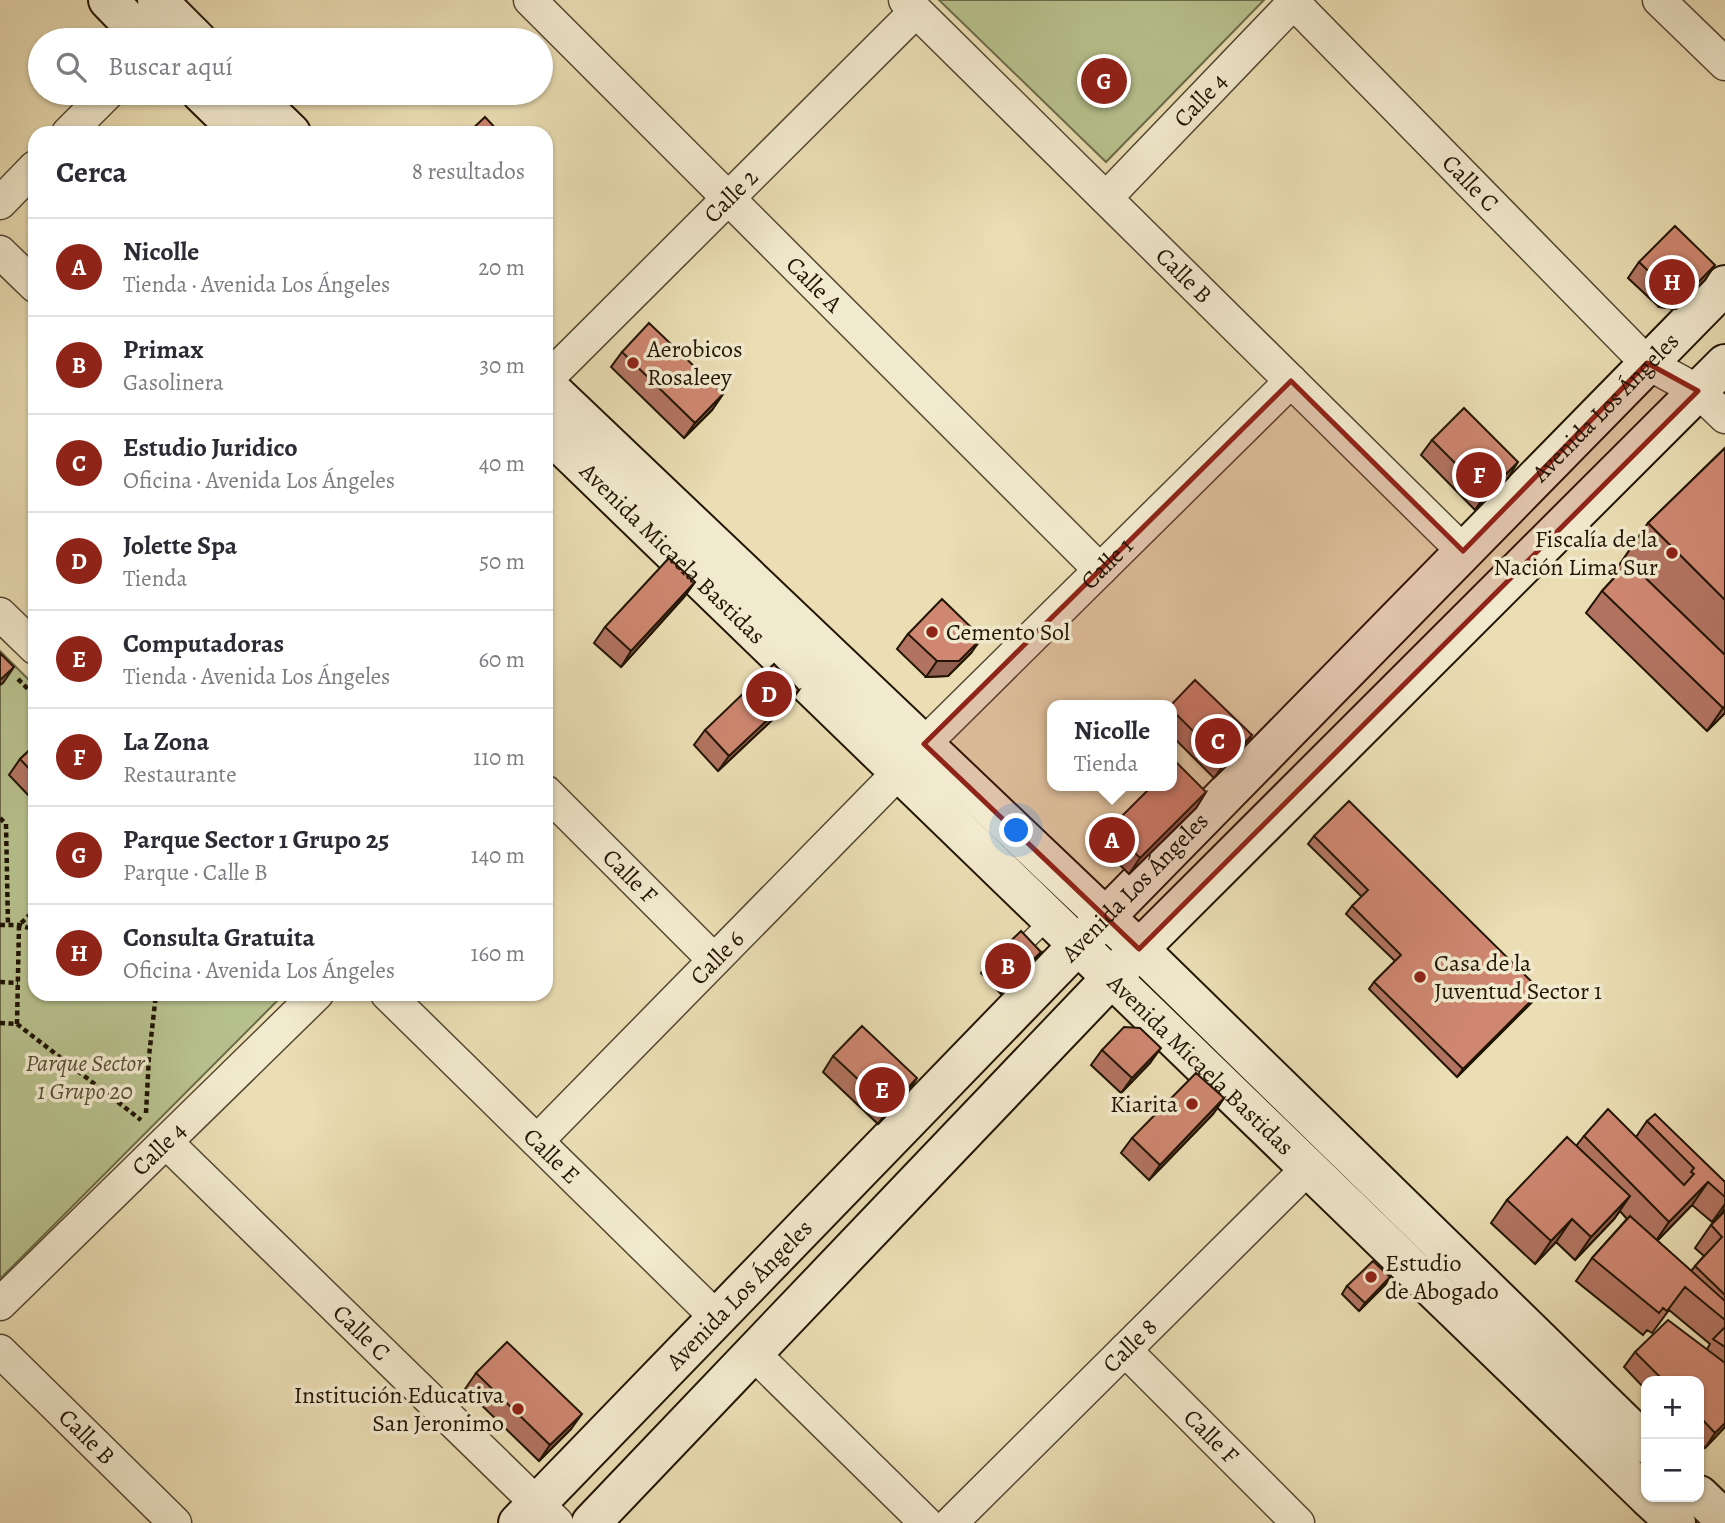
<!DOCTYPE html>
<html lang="es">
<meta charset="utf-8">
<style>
:root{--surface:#fff;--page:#f2f2f3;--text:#2b2b33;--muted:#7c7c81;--line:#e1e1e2;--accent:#8f2418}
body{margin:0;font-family:Alegreya,serif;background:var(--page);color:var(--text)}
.controls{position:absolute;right:21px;bottom:21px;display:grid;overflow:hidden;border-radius:14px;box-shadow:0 2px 5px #0004}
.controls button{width:63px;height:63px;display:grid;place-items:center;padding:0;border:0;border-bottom:2px solid var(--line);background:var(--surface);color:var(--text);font:35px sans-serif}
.you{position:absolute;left:1017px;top:831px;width:24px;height:24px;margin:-18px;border:5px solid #fff;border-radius:50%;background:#1a73e8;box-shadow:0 0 0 10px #1a73e833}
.badge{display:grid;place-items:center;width:46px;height:46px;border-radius:50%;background:var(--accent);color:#fff;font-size:23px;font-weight:700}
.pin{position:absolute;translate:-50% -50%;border:4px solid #fff;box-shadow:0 2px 7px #0006}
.popup{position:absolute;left:1047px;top:700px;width:130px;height:91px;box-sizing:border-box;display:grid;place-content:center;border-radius:14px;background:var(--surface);filter:drop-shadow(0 2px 5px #0005);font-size:23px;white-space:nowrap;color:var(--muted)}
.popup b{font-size:26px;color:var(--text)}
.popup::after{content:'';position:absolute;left:50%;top:100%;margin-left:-14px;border:14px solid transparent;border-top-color:var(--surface)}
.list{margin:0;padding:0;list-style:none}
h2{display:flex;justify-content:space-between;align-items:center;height:91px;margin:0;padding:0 28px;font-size:30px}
h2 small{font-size:23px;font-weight:400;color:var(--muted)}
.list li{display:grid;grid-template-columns:46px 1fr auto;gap:21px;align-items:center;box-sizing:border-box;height:98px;padding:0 28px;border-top:2px solid var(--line)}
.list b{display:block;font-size:26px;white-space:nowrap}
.list p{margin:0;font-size:23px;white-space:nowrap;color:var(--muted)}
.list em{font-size:23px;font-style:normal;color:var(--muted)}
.icon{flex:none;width:38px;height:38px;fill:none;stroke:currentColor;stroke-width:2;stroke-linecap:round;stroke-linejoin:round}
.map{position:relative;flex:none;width:1725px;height:1523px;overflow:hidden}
.search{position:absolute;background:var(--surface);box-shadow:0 2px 5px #0004;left:28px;top:28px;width:525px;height:77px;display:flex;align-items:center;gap:18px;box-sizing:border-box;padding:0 24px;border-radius:38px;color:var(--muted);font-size:26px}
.panel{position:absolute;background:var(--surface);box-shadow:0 2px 5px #0004;left:28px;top:126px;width:525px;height:875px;border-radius:21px}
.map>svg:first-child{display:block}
.green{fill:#b7c18d;stroke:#6c6b49;stroke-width:2}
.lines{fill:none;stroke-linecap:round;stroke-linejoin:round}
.lane-casing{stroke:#544731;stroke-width:19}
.street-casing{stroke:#544731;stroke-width:35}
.secondary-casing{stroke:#221505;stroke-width:42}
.path{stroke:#221505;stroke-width:4.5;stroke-dasharray:5 3.5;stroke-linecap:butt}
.lane{stroke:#f2eace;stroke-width:16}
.street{stroke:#f2eace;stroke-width:32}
.secondary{stroke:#f2eace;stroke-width:38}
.wall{fill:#b27461;stroke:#221505;stroke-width:2}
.shaded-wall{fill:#915e4f;stroke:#221505;stroke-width:2}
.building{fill:#cf8771;stroke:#221505;stroke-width:2}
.marked{fill:#8f2418;fill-opacity:0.2;stroke:#8f2418;stroke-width:5;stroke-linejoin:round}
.poi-dot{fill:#8f2418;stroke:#f2eace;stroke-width:2.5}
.labels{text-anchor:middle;stroke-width:7;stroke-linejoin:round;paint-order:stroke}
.street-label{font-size:24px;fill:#221505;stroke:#f2eace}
.poi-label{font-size:24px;fill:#221505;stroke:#f2eace;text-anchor:start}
.park-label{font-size:24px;font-style:italic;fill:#565135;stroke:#f2eace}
</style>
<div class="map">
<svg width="1725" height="1523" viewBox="0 0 1725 1523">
<rect width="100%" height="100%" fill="#ebdeb4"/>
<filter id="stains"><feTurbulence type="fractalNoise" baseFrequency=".00286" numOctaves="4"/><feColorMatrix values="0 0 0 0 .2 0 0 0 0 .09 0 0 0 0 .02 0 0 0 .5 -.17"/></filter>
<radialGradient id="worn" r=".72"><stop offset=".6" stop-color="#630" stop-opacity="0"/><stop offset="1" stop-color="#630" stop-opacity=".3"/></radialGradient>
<path class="green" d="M939,0H1264L1106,162Z
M0,651L35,686V994H284L0,1279Z"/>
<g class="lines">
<g class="lane-casing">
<path id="lane" d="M1019,1005L1008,960L1051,918"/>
</g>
<g class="street-casing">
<g id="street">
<path id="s1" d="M530,0L1100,570"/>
<path id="s2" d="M905,0L1463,551"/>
<path d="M1659,0L1725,64"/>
<path id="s3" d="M1294,3L1647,363L1698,391L1725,417"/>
<path d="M68,133L108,93"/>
<path id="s4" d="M1106,198L1296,0"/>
<path d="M0,203L35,167"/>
<path d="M0,252L35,286"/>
<path id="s5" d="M546,380L916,11"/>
<path d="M0,614L35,648"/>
<path id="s6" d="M924,744L1291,381"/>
<path id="s7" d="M546,792L714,960"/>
<path id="s8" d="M387,994L717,1318"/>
<path id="s9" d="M537,1141L898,773"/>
<path id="s10" d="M166,1142L557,1523"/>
<path id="s11" d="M0,1304L317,994"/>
<path id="s12" d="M1125,1350L1298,1523"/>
<path id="s13" d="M0,1351L175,1523"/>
<path d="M753,1353L926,1523"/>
<path id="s14" d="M951,1523L1308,1168"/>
</g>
</g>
<g class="secondary-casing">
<g id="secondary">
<path d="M108,0L147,40"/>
<path d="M157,0L197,40"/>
<path d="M201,93L242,133"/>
<path d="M250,93L291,133"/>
<path d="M546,385L1139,949L1646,1444"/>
<path id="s15" d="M546,430C911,786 1279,1140 1646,1495"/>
<path d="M1699,1495L1725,1520"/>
<path d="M1648,1497L1676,1523"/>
<path id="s16" d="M518,1523L1078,945L1725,285"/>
<path d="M591,1523L1139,949L1725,364"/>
</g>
</g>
<path class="path" d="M18,679L35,696
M0,818L6,824L8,925
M0,925H19L35,930
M0,982L18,983
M0,1023L17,1024L19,925L35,910
M17,1024L141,1120
M146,1113L149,1056L156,994"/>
<use href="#lane" class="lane"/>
<use href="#street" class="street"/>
<use href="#secondary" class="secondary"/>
</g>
<path class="wall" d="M1639,262L1705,280L1676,309L1659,307L1628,278Z
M622,352L723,394L712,410L684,438L611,367Z
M1432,440L1508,478L1475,510L1421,455Z
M1725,448V713L1707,731L1586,613L1602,591L1613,579L1611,577L1648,523Z
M695,582L684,597L621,667L594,643L605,627Z
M908,634L971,653L948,676L926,677L897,649Z
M799,690L788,705L718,771L694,745L705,730Z
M1172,705L1252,735L1241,751L1214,778L1172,736Z
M35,745V792L30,797L9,775L20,759Z
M1206,792L1196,808L1129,874L1099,844L1110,828Z
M1314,836L1541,991L1536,998L1457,1077L1369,989L1374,982L1395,961L1346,914L1352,906L1362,897L1308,844Z
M1041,952L1035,960L1001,994L981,973L986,965Z
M1102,1050L1150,1063L1121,1093L1091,1065Z
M833,1056L907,1094L878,1124L823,1072Z
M1224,1098L1213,1114L1149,1180L1121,1153L1132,1138Z
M1647,1121L1725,1182V1208L1720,1215L1712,1222L1692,1205L1657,1241L1691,1271L1704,1256L1695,1248L1711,1225L1725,1211V1427L1705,1448L1699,1442V1381H1646V1390L1624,1367L1635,1352L1707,1349L1710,1344L1669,1310L1652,1333L1647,1330L1643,1335L1576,1281L1592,1258L1627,1219L1620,1211L1614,1219L1575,1260L1556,1242L1535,1264L1491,1223L1507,1200L1576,1146L1584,1136L1636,1137Z
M1390,1277L1385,1285L1359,1311L1342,1294L1347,1286Z
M476,1373L571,1429L539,1461L465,1389Z"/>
<path class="shaded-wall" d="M1715,265L1705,280L1676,309L1659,307L1670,292Z
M723,394L712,410L684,438L695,423Z
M1518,462L1508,478L1475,510L1486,494Z
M695,582L684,597L621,667L631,651Z
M982,638L971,653L948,676L926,677L937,661Z
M14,667L3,683L0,685V680Z
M799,690L788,705L718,771L729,756Z
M1725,706V713L1707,731L1723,708Z
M1252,735L1241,751L1214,778L1225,763Z
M1206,792L1196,808L1129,874L1140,858Z
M1041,952L1035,960L1001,994L1007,986Z
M1541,991L1536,998L1457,1077L1463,1069Z
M1161,1048L1150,1063L1121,1093L1132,1078Z
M917,1078L907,1094L878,1124L889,1108Z
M1224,1098L1213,1114L1149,1180L1160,1165Z
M1708,1182L1692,1205L1653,1245L1669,1222Z
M1630,1196L1614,1219L1575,1260L1591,1237Z
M1725,1204V1208L1720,1215L1712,1222Z
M1572,1219L1556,1242L1535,1264L1551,1241Z
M1390,1277L1385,1285L1359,1311L1365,1303Z
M582,1414L571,1429L539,1461L550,1445Z
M1725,1423V1427L1705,1448L1715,1433Z"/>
<path class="building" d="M485,117L500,133H468Z
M1675,226L1715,265L1687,294L1670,292L1639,262Z
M649,323L723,394L695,423L622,352Z
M1464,408L1518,462L1486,494L1432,440Z
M1725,448V600L1648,523Z
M669,558L695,582L631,651L605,627Z
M1629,562L1725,655V706L1723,708L1602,591Z
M942,599L982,638L959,661H937L908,634Z
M0,653L14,667L0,680Z
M774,664L799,690L729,756L705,730Z
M1195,680L1252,735L1225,763L1172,710L1171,705Z
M35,745V775L20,759Z
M1176,762L1206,792L1140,858L1110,828L1152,786H1172V766Z
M1349,801L1541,991L1463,1069L1374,982L1401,955L1352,906L1368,890L1314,836Z
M1021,931L1041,952L1007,986L986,965Z
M862,1026L917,1078L889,1108L833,1056Z
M1124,1027L1140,1028L1161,1048L1132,1078L1102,1050Z
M1196,1073L1224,1098L1160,1165L1132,1138Z
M1608,1109L1684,1185L1694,1174L1691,1172L1694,1168L1647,1121L1655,1114L1725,1182V1197L1708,1182L1669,1222L1584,1136Z
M1567,1137L1630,1196L1591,1237L1572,1219L1551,1241L1507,1200Z
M1725,1211V1295L1695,1266L1722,1237L1711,1225Z
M1630,1216L1725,1301V1320L1685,1287L1667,1311L1663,1308L1659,1313L1592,1258Z
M1373,1261L1390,1277L1365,1303L1347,1286Z
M1668,1320L1725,1363V1423L1715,1433L1699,1416V1381H1664L1635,1352Z
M1725,1327V1347L1713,1339Z
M507,1342L582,1414L550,1445L476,1373Z"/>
<path class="marked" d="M1647,363L1698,391L1139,949L924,744L1291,381L1463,551Z"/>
<g class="poi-dot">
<circle cx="633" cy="363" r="7"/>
<circle cx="1672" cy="553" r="7"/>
<circle cx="932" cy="632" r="7"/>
<circle cx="1420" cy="977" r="7"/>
<circle cx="1192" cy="1104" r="7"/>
<circle cx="1371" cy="1277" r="7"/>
<circle cx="518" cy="1409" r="7"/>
</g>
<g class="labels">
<g class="street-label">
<text dy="8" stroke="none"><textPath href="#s4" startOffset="136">Calle 4</textPath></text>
<text dy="8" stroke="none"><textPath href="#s3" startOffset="252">Calle C</textPath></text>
<text dy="8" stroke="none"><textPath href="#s5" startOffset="261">Calle 2</textPath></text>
<text dy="8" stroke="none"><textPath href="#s2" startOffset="392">Calle B</textPath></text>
<text dy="8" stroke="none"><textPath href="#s1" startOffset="402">Calle A</textPath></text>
<text dy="8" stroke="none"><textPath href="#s16" startOffset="1558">Avenida Los Ángeles</textPath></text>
<text dy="8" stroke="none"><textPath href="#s15" startOffset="177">Avenida Micaela Bastidas</textPath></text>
<text dy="8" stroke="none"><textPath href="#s6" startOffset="257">Calle 1</textPath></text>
<text dy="8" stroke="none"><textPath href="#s7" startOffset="119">Calle F</textPath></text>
<text dy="8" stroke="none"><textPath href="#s16" startOffset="886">Avenida Los Ángeles</textPath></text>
<text dy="8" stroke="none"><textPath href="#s9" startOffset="257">Calle 6</textPath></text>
<text dy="8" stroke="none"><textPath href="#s15" startOffset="912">Avenida Micaela Bastidas</textPath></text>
<text dy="8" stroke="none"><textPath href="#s11" startOffset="222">Calle 4</textPath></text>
<text dy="8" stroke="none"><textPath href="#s8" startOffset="231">Calle E</textPath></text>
<text dy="8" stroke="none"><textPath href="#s16" startOffset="318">Avenida Los Ángeles</textPath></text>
<text dy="8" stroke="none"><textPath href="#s10" startOffset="273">Calle C</textPath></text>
<text dy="8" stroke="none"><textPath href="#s14" startOffset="252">Calle 8</textPath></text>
<text dy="8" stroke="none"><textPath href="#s12" startOffset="122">Calle F</textPath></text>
<text dy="8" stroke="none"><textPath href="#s13" startOffset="122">Calle B</textPath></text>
</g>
<g class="poi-label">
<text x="647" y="357">Aerobicos<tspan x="647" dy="28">Rosaleey</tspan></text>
<text x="1658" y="547" text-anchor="end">Fiscalía de la<tspan x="1658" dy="28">Nación Lima Sur</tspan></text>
<text x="946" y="640">Cemento Sol</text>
<text x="1434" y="971">Casa de la<tspan x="1434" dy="28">Juventud Sector 1</tspan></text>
<text x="1178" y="1112" text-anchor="end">Kiarita</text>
<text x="1385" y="1271">Estudio<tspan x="1385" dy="28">de Abogado</tspan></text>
<text x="504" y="1403" text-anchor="end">Institución Educativa<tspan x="504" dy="28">San Jeronimo</tspan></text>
</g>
<g class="park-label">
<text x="85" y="1071">Parque Sector<tspan x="85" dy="28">1 Grupo 20</tspan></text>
</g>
</g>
<rect width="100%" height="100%" filter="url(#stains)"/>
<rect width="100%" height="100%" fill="url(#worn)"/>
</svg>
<div class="controls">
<button>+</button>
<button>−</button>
</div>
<div class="you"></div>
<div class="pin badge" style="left:1112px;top:840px">A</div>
<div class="popup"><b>Nicolle</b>Tienda</div>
<div class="pin badge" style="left:1008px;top:966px">B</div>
<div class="pin badge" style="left:1218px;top:741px">C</div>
<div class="pin badge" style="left:769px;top:694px">D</div>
<div class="pin badge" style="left:882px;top:1090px">E</div>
<div class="pin badge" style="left:1479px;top:475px">F</div>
<div class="pin badge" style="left:1104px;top:81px">G</div>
<div class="pin badge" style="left:1672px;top:282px">H</div>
<div class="search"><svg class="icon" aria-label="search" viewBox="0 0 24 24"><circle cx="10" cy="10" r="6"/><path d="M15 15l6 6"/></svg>Buscar aquí</div>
<section class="panel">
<h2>Cerca<small>8 resultados</small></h2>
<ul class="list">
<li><span class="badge">A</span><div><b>Nicolle</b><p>Tienda · Avenida Los Ángeles</p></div><em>20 m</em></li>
<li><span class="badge">B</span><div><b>Primax</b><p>Gasolinera</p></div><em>30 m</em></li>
<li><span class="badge">C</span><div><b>Estudio Juridico</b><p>Oficina · Avenida Los Ángeles</p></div><em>40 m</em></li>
<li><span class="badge">D</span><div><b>Jolette Spa</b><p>Tienda</p></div><em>50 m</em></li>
<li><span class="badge">E</span><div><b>Computadoras</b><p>Tienda · Avenida Los Ángeles</p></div><em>60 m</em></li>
<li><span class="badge">F</span><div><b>La Zona</b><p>Restaurante</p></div><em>110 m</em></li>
<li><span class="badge">G</span><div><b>Parque Sector 1 Grupo 25</b><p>Parque · Calle B</p></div><em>140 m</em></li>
<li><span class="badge">H</span><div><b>Consulta Gratuita</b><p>Oficina · Avenida Los Ángeles</p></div><em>160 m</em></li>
</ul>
</section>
</div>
